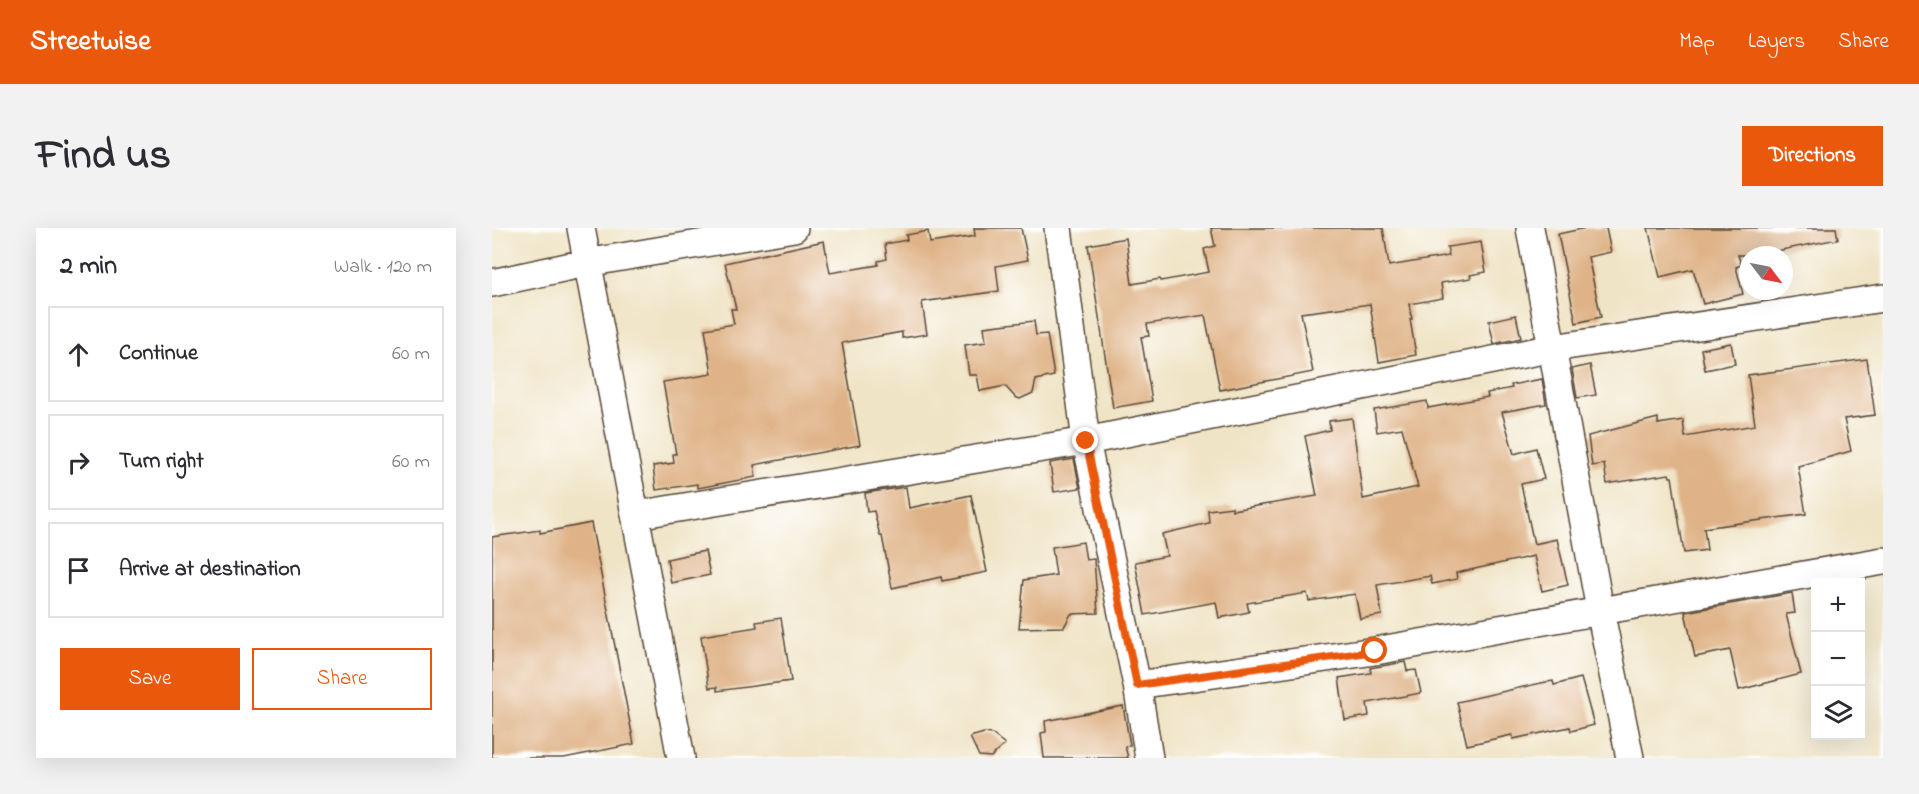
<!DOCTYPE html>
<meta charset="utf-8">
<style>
:root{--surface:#fff;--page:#f2f2f3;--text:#2b2b33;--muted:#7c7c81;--line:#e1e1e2;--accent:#ea580c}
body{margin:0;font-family:"Indie Flower",sans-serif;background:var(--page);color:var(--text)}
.controls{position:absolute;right:18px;bottom:18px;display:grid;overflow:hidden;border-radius:0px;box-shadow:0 6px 24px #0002}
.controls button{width:54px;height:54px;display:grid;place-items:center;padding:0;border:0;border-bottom:2px solid var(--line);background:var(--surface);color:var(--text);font:30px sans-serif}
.compass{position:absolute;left:1247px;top:18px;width:54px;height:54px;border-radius:50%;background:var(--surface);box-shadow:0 6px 24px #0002;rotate:122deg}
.stop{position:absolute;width:18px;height:18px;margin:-14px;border:4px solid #ea580c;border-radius:50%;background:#fff}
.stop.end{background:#ea580c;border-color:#fff;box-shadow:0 2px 6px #0008}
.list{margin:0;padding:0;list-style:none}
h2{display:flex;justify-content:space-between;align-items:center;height:78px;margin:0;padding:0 24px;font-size:26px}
h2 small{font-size:20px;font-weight:400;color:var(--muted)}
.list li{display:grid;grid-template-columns:39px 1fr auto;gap:18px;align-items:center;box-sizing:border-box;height:96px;margin:0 12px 12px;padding:0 12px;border:2px solid var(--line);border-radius:0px}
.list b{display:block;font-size:22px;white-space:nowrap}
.list em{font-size:20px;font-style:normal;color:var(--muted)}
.actions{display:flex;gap:12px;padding:18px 24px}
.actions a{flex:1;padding:14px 0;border:2px solid var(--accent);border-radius:0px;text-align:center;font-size:21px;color:var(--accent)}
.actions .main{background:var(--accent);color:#fff}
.icon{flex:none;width:33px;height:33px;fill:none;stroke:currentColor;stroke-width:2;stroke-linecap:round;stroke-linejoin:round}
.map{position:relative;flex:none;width:1391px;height:530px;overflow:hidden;border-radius:0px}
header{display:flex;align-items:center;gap:36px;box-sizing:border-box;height:84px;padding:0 30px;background:var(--accent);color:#fff}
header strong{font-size:28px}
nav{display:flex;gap:33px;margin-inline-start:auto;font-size:21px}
.intro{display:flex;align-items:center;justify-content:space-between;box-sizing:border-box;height:144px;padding:0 36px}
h1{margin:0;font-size:42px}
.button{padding:15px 27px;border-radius:0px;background:var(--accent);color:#fff;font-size:21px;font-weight:700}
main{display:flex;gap:36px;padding:0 36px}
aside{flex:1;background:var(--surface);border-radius:0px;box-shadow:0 6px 24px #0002}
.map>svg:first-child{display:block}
.building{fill:#dfb387}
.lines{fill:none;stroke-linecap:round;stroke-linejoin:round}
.minor-casing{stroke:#564637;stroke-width:30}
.minor{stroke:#fff;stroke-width:27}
.route{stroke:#ea580c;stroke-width:8}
</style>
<header>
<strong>Streetwise</strong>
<nav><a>Map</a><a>Layers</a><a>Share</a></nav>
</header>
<div class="intro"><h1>Find us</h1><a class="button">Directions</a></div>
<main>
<aside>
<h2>2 min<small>Walk · 120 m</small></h2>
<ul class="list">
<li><svg class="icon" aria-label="ahead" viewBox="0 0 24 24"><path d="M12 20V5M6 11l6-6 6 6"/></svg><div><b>Continue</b></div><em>60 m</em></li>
<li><svg class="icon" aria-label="right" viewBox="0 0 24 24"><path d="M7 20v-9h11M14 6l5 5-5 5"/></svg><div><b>Turn right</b></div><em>60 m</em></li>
<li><svg class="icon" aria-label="arrive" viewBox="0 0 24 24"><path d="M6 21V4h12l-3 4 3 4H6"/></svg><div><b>Arrive at destination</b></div></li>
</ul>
<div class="actions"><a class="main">Save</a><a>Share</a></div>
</aside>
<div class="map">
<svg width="1391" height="530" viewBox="0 0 1391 530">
<rect width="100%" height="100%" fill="#fff"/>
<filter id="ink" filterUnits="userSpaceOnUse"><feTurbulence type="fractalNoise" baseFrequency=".0167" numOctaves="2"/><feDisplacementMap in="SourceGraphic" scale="12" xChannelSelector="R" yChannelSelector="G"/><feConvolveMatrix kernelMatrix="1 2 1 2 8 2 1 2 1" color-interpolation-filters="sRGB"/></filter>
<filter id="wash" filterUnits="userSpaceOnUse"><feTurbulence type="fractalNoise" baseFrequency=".008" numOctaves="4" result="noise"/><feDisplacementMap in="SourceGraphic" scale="24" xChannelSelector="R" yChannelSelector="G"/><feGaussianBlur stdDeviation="1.35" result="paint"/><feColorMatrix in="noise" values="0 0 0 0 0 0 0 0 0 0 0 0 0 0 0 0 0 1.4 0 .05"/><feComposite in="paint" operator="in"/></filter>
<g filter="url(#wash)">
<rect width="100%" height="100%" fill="#f0e4c6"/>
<g id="blocks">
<path class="building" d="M482,0H529L536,32L504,38L507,63L430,74L435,106L410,110V104L350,115L368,217L262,237L264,249L206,260L205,256L164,262L161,238L182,235L181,226H184L171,154L220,146L213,101L242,96L239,81H244L233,35L332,13L338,45L386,37V33L395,31L393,16L415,12L414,7L436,3L438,15L483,8Z
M719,0H891L897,38L957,28L955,19L989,14L994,44L978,47L979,50L949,55L951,70L917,76L920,91H918L924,127L887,134L878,76L809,85L821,144L728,162L713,87L655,96L657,108L649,109L660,173L621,180L596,17L634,10L640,56L668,51L669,53L717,44L712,21L723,18Z
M1094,0H1114L1119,24L1096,29L1109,89L1084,95L1066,6Z
M1156,0H1344L1346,11L1263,27H1246L1249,37L1244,39L1251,66L1211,76L1201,41L1168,49Z
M1024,87L1029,110L1002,116L997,93Z
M542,93L544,107L555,106L562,148L544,152L541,165L528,171L523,169L513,158L488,163L485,147H477L473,117L494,114L492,99Z
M1239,115L1243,136L1213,142L1209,121Z
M1375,131L1383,187L1352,191L1359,223L1306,238L1314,286L1212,300L1215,322L1192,325L1180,249H1178L1177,246L1115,256L1112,236L1100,238L1096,208L1166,190V196L1191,192L1193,209L1263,197L1256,147Z
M1098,137L1104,167L1085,170L1080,141Z
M1050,151L1054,176L1010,184L1022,226L1044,220L1052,251L1029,256L1042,316L1065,311L1076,357L1050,363L1042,328L964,345L965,351L940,356L938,348L885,357L890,387L868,391L863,366L817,373L815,365L755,375L757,384L727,390L724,374L653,387L643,334L675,328L670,306L717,295L716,282L740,279V282L825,268L813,208L838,202L837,193L860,190L871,271L926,259L910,200L885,204L882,182L935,173L936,180L996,169L995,165L1020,160L1019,157Z
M582,231L588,260L562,264L558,235Z
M414,259L417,280L479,267L495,344L450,353L449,349L400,360L390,308H388L382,283L375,284L373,265Z
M99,295L142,516L72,530H0V309L48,302V305Z
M591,314L594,332L602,331L606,385L579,386L572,399L527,400L532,352L564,347L560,319Z
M213,323L218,347L179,355L175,331Z
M1300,365L1303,385L1294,386L1309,446L1247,462L1238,422L1203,429L1193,384Z
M289,390L299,453L225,463V459L217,460L209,408L265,399L264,394Z
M913,434L915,443L924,442L929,465L875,475L877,488L853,492L847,450L879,445L878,440Z
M1089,450L1102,497L1079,503L1078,499L1021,511L1020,507L975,517L965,474L1049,455L1061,453L1062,457Z
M631,478L638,517L633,518L636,530H552L549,505L554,504L553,493Z
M492,505L500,506L513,516L499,529L487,528L478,509Z"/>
</g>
</g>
<g filter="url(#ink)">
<use href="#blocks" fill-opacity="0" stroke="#564637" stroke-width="1.5"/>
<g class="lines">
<g class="minor-casing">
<path id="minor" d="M89,0L189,530
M566,0L594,213L645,457L657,530
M1038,0L1108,382L1138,530
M0,55L94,35L302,0
M144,287L594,213L1061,120L1391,70
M645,457L883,423L1391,333"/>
</g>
<use href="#minor" class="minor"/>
</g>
</g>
<g class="lines" filter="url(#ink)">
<path class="route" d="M594,213L645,457L883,423"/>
</g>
</svg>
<div class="controls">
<button>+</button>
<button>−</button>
<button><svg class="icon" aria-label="layers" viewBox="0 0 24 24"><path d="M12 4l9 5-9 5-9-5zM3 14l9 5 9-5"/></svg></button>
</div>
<svg class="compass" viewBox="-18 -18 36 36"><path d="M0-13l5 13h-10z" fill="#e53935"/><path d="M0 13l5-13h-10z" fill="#7c7c81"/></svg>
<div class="stop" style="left:883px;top:423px"></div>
<div class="stop end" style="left:594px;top:213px"></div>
</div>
</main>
